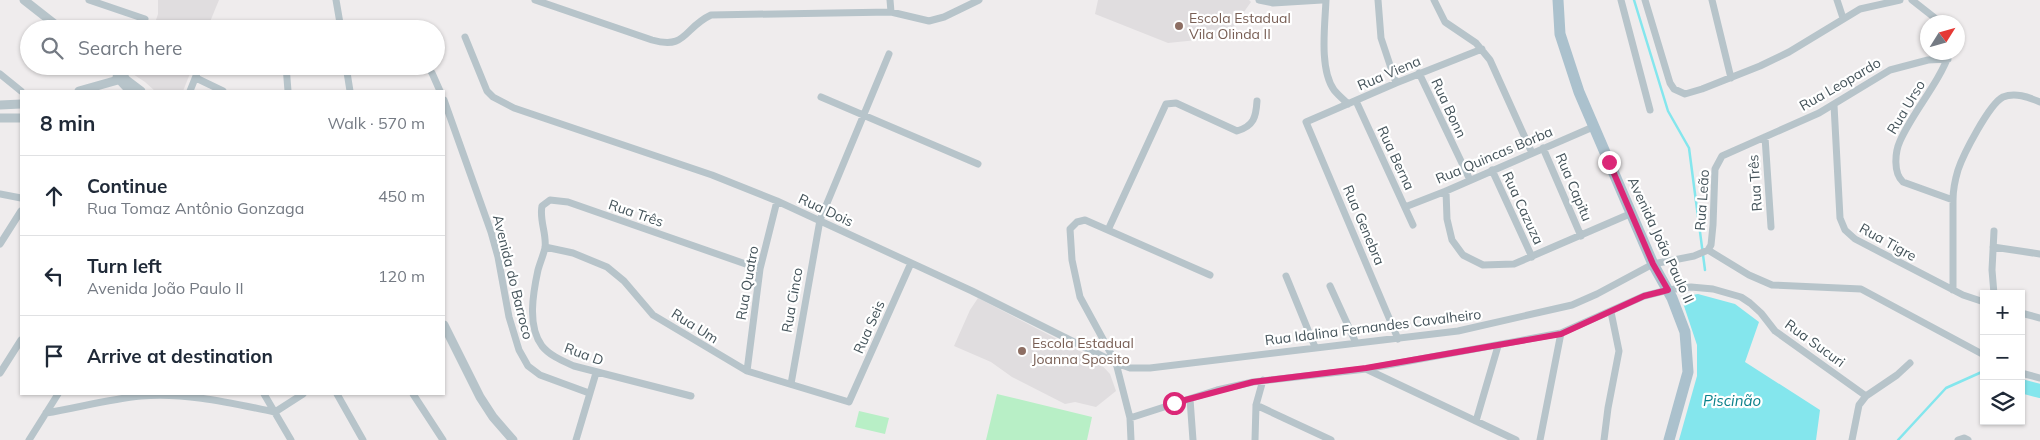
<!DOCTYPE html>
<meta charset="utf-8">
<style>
:root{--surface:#fff;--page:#f2f2f3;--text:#1f2937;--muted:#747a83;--line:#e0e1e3}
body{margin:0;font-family:Mulish,sans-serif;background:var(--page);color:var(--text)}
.controls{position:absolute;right:15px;bottom:15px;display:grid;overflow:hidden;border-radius:0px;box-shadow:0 1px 4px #0004}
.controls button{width:45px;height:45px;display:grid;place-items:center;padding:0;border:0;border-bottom:1px solid var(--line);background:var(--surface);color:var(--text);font:25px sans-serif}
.compass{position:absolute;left:1920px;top:15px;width:45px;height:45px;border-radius:50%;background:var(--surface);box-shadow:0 1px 4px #0004;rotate:53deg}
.stop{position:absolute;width:15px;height:15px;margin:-11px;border:4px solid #db2777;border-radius:50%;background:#fff}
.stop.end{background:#db2777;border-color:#fff;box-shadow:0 1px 5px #0008}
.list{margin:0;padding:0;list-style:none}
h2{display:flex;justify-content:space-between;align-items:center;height:65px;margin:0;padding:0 20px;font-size:21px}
h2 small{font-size:16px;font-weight:400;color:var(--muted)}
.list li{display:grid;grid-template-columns:32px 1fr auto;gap:15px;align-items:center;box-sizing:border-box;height:80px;padding:0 20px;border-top:1px solid var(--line)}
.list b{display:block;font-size:19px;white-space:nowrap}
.list p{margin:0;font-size:16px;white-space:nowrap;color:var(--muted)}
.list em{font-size:16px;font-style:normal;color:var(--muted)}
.icon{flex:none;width:28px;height:28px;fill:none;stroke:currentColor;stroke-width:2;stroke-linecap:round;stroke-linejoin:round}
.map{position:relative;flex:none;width:2040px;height:440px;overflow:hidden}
.search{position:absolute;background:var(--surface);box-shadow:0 1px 4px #0004;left:20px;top:20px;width:425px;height:55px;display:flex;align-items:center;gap:12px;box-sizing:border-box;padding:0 18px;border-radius:28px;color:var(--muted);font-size:19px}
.panel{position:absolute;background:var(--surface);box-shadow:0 1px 4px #0004;left:20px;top:90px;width:425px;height:305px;border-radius:0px}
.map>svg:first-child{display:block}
.education{fill:#e0dddf}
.green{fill:#b8efc6}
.water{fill:#84e6ed}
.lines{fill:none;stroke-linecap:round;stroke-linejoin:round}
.stream{stroke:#84e6ed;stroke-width:2.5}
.river{stroke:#84e6ed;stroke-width:14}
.minor{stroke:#b7c4ca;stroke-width:7}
.tertiary{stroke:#b7c4ca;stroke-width:9}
.primary{stroke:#abc1cd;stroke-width:11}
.route{stroke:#db2777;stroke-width:6}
.education-dot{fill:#8d6e63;stroke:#fff;stroke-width:2}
.labels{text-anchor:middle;stroke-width:4.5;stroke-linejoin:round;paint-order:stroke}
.education-label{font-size:14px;fill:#785e54;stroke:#fff;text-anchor:start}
.street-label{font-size:14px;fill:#44535a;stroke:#fff}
.water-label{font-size:15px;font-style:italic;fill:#0b828b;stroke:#fff}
</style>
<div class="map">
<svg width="2040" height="440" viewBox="0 0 2040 440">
<rect width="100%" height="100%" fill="#efeced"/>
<path class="education" d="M158,0H219L207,29H153L158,14Z
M1098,0H1249L1251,2L1226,37L1168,43L1095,14Z
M121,66H193L183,91H155L145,82Z
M978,298L1097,360L1110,374L1116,391L1096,407L1075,402L1065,404L1012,377L991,362L954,346L970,310Z"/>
<path class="green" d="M997,394L1092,417L1087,440H986Z
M859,411L889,418L885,434L855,427Z"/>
<path class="water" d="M1698,294L1735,304L1759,322L1745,362L1820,410L1816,440H1679L1697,376V345L1681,297Z"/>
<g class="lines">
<path class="stream" d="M1634,0L1668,111L1689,148L1705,270
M1898,440L1946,388L1984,371"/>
<path class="river" d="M2021,386L2040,391"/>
<path class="minor" d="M89,0L145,19
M336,0L341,29
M535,0L652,40C687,50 683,28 711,15L891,12L929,21L944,17L979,0
M890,0L891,12
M1259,0L1273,3L1322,0
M1326,0C1325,25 1319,69 1334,90C1338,95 1344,100 1348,104
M1378,0L1381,38L1396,83
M1434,0L1445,22L1476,43L1490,60L1532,153
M1621,0L1650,110
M1645,0L1670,83L1674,89L1685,94L1702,89L1760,66L1789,52L1860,9L1900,0
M1712,0L1731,78
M1837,0L1843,18
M1912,0L1940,22
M216,29L226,24L244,29
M465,37L487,91L493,97L514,108L712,175L777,201L972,291L1116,363L1130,368H1150L1458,331L1572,305L1597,294L1653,264L1694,256L1708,250L1711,245L1713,225L1715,169L1722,156L1819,113L1890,70L1928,60L1948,59
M1950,52C1938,85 1914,110 1900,141C1895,152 1893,173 1903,182L1953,200
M286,66L288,91
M346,66L350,91
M427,66L432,73L440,91
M1419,73L1470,180
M0,74L21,91
M196,78L223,91
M190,91L200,66
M821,97L978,164
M444,100L491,232L498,257L509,317L519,350L528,366L540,375L589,393
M1356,101L1413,225
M1834,105L1840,218L1845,230L1855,239L1963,295L1984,302
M1765,137L1771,227
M1543,148L1581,236
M1492,170L1532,257
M1446,191L1447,219L1452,240L1463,255L1483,265L1514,264L1632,213
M0,194L21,198
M1405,207L1446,191L1593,127
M1108,230L1166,104L1176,103L1237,131C1254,126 1256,117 1257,101
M0,244L21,211
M545,247L573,253L607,267L624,281L653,315L747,371L849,402L911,263
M1993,247L2040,254
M1708,250L1749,275L1772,285L1861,289L1984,355
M1286,276L1315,347
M1330,286L1356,343
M1953,290V200C1953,190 1955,180 1958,170C1963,155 1989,104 2003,97C2015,92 2028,97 2040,102
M1994,294L1992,270L1994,231
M2021,313L2040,318
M1398,339L1306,122L1396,83L1482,49
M1366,369L1516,440
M747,371L760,269L777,201
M0,373L21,340
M2021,373L2040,378
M791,384L820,220L889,54
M264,394L291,440
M337,394L363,440
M413,394L443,440
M691,396L574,366C563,361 550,356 542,346C527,326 533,293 538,270C540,263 543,256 545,248C547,234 539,220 542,206L550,200L568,202L760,269
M1190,399L1193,440
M1256,405L1331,440
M46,413C77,408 109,399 141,396C185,392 231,403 275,412L303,394
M1130,418L1217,390L1253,382L1366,369L1561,333L1644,296L1668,290L1691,287L1713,289L1741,297L1750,303L1761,313L1775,331L1866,396
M1476,421L1498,346
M29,440L58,394
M576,440L596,373
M1131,440L1130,418L1116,363L1080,297L1072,260L1070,229L1077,222L1085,220L1210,275
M1255,440L1256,405L1263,380
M1540,440L1561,333
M1604,440L1608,408L1619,351L1611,312
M1852,440L1859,405L1866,396L1897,375L1910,363
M1958,440L1964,438L1968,440"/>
<path class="tertiary" d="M24,0L61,29
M108,66L141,91
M117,77L130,91
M79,91L125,78
M0,105L21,104
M0,118H21
M444,325L480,397L493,417L513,440"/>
<path class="primary" d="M1558,0L1560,34L1579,92L1653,264L1672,298L1685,332L1688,372L1669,440"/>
</g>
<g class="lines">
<path class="route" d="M1174,403L1253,382L1366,368L1561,334L1644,296L1668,290L1653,264L1609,162"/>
</g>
<g class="education-dot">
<circle cx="1179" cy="26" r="5"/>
<circle cx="1022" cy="351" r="5"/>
</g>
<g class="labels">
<g class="education-label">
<text x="1189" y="23">Escola Estadual<tspan x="1189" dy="16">Vila Olinda II</tspan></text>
<text x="1032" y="348">Escola Estadual<tspan x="1032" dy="16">Joanna Sposito</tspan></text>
</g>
<g class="street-label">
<text transform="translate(1389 73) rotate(-23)" y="5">Rua Viena</text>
<text transform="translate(1840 84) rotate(-30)" y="5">Rua Leopardo</text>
<text transform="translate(1906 107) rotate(-59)" y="5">Rua Urso</text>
<text transform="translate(1449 108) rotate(65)" y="5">Rua Bonn</text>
<text transform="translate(1494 155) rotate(-23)" y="5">Rua Quincas Borba</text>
<text transform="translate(1396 158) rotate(65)" y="5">Rua Berna</text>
<text transform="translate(1755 183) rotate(-94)" y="5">Rua Três</text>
<text transform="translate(1574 187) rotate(67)" y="5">Rua Capitu</text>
<text transform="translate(1702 200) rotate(-86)" y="5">Rua Leão</text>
<text transform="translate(1523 208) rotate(65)" y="5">Rua Cazuza</text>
<text transform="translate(826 210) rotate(25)" y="5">Rua Dois</text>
<text transform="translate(636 213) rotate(19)" y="5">Rua Três</text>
<text transform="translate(1364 225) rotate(67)" y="5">Rua Genebra</text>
<text transform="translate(1661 240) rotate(65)" y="5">Avenida João Paulo II</text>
<text transform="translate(1888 242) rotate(29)" y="5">Rua Tigre</text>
<text transform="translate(513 277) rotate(76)" y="5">Avenida do Barroco</text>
<text transform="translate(747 283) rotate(-80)" y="5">Rua Quatro</text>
<text transform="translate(792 300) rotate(-80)" y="5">Rua Cinco</text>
<text transform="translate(695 326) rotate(32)" y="5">Rua Um</text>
<text transform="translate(869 327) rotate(-66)" y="5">Rua Seis</text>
<text transform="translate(1373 327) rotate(-7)" y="5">Rua Idalina Fernandes Cavalheiro</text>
<text transform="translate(1815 343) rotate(36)" y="5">Rua Sucuri</text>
<text transform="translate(584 354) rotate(20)" y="5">Rua D</text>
</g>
<g class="water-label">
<text x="1732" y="406">Piscinão</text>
</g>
</g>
</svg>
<div class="controls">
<button>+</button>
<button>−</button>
<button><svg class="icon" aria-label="layers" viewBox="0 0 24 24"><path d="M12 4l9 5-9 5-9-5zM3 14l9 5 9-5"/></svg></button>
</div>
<svg class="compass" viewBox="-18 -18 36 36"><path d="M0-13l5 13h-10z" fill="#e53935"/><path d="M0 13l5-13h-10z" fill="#747a83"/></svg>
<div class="stop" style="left:1174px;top:403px"></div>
<div class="stop end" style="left:1609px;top:162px"></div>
<div class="search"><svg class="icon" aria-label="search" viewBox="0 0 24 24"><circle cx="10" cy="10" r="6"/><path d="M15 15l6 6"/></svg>Search here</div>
<section class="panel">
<h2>8 min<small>Walk · 570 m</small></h2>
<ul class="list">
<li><svg class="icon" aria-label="ahead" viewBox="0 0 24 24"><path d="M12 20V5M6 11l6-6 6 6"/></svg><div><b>Continue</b><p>Rua Tomaz Antônio Gonzaga</p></div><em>450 m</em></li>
<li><svg class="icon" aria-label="left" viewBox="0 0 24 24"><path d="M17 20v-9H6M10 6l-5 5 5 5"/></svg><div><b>Turn left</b><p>Avenida João Paulo II</p></div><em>120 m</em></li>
<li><svg class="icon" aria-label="arrive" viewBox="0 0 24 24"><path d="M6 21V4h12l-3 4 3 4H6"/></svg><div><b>Arrive at destination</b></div></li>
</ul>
</section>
</div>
